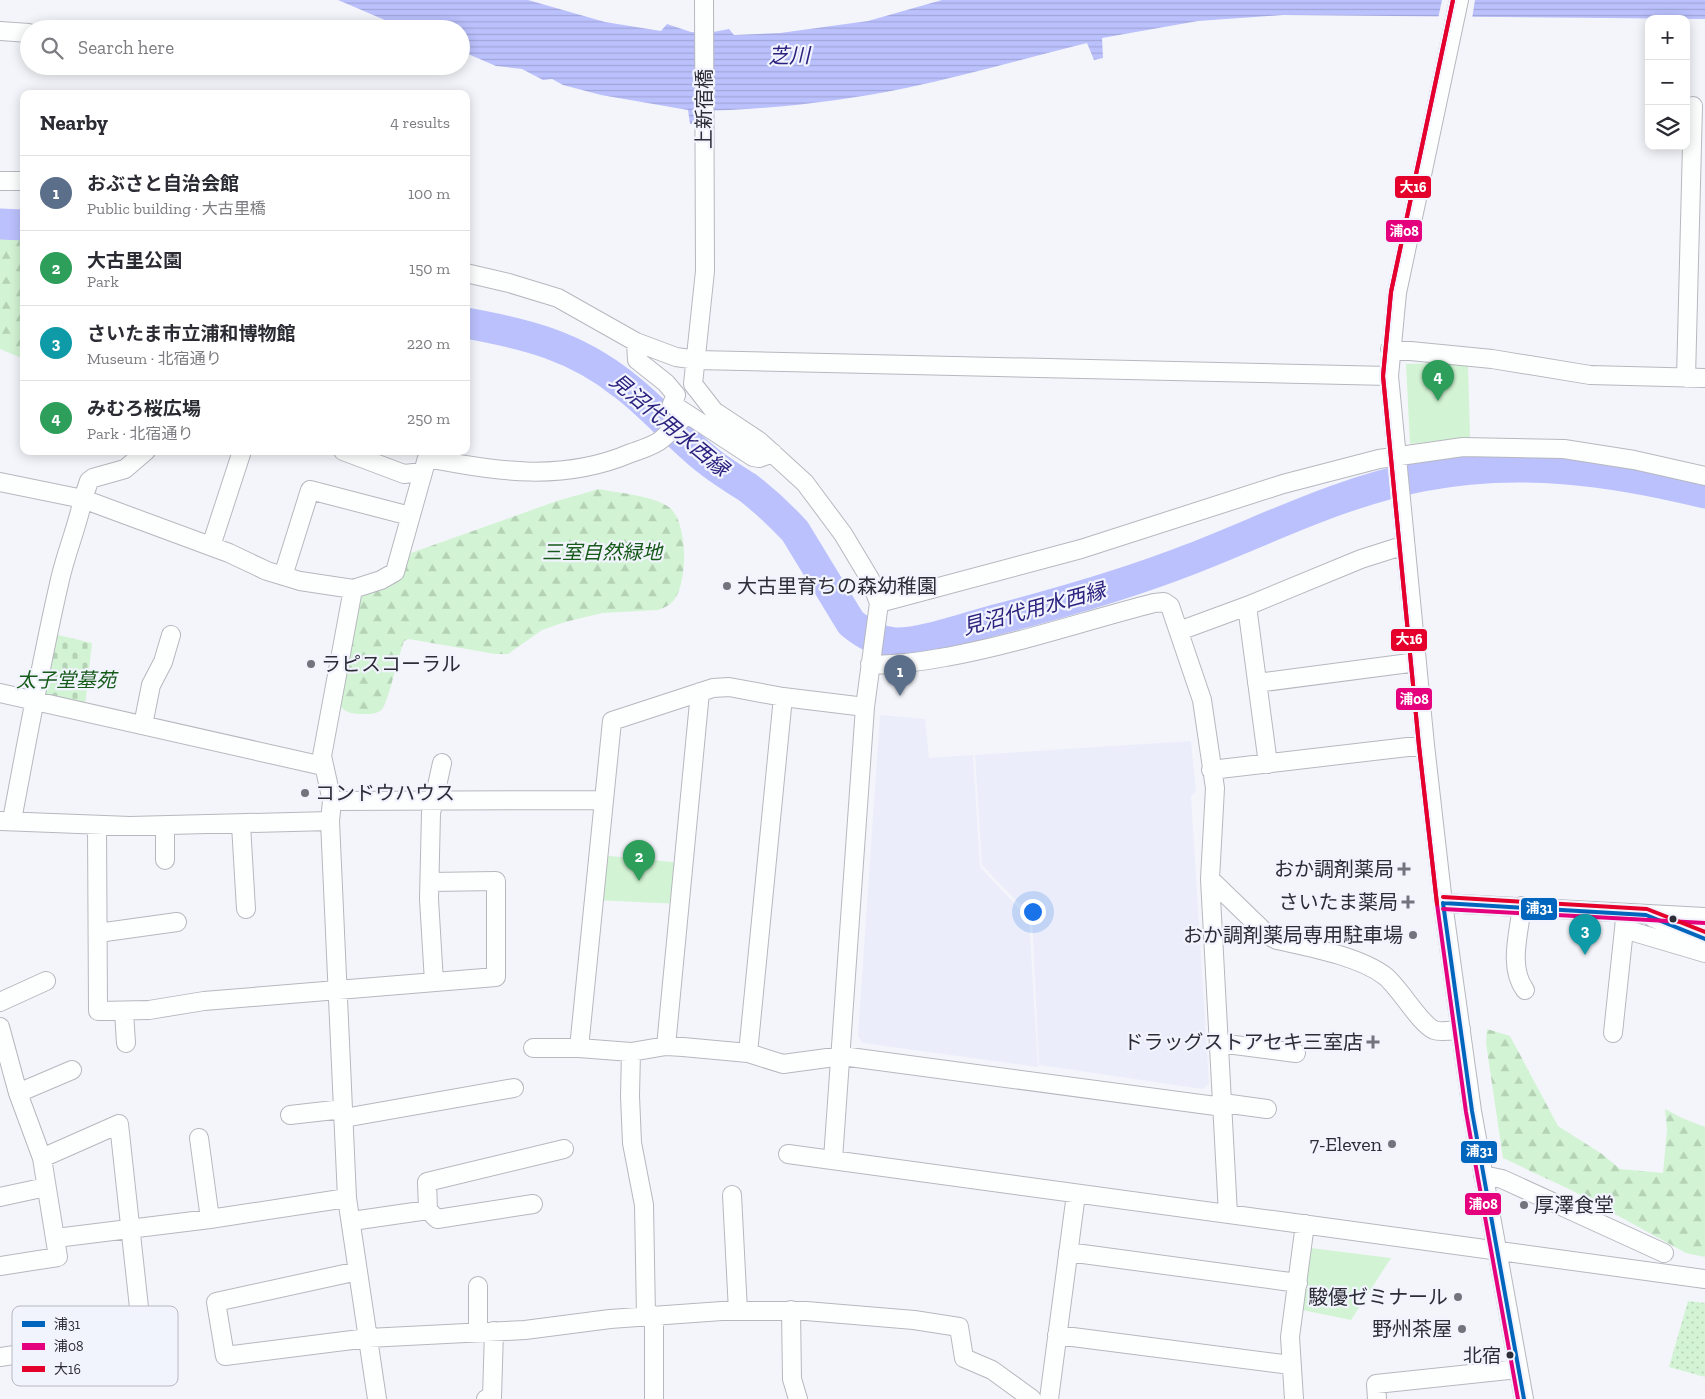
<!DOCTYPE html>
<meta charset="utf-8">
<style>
:root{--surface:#fff;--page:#f7f7f7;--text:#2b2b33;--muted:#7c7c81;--line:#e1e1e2;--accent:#0b8043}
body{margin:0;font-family:"Zilla Slab","Noto Sans JP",serif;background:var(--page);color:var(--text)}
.controls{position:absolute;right:15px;top:15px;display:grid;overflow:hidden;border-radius:10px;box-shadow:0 2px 12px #0003}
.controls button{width:45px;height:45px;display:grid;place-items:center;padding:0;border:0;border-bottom:1px solid var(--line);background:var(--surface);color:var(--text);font:25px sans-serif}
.you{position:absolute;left:1032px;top:911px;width:18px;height:18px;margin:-12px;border:4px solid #fff;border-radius:50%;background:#1a73e8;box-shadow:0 0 0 8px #1a73e833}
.badge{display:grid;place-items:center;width:32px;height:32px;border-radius:50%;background:var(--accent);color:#fff;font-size:16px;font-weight:700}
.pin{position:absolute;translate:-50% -41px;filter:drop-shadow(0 1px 2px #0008)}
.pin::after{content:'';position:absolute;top:26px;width:18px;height:15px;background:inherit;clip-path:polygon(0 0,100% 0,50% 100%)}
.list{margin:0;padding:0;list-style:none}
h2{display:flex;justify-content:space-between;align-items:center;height:65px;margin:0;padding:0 20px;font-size:21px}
h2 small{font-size:16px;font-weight:400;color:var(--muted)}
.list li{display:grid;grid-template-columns:32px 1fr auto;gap:15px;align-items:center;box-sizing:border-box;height:75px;padding:0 20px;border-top:1px solid var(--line)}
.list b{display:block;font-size:19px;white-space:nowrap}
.list p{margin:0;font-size:16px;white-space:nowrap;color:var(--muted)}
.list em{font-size:16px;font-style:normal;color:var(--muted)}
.icon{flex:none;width:28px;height:28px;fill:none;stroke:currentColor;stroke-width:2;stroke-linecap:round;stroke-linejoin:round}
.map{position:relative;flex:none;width:1705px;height:1399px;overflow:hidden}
.search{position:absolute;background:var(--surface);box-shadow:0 2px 12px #0003;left:20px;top:20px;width:450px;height:55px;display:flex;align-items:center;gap:12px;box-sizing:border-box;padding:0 18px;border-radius:28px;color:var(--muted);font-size:19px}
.panel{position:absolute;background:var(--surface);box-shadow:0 2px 12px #0003;left:20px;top:90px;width:450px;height:365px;border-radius:10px}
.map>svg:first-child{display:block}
.built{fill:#ebedfb}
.grass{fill:url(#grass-dots)}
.forest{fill:url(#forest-firs)}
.cemetery{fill:url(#cemetery-stones)}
.park{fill:#d3f4d4}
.water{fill:url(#water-rules)}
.pier{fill:#f4f5fa}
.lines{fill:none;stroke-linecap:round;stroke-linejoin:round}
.river{stroke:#bbc1fd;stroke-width:31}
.minor-casing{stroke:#b6b8bf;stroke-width:20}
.minor{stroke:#fdfefe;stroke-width:18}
.bus-1-casing{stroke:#f1f3fd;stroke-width:8}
.bus-2-casing{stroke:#f1f3fd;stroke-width:8}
.bus-3-casing{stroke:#f1f3fd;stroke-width:8}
.bus-1{stroke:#0065bd;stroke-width:4}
.bus-2{stroke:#e5007d;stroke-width:4}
.bus-3{stroke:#e4002b;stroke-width:4}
.poi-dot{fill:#72737b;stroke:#f1f3fd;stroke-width:2}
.bus-dot{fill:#2c2d37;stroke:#f1f3fd;stroke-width:2}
.labels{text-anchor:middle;stroke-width:4.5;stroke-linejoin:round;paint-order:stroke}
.bus-label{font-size:19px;fill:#2c2d37;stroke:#f1f3fd;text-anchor:end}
.street-label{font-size:20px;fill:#2c2d37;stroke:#f1f3fd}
.park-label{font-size:20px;font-style:italic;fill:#155a18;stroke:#f1f3fd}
.poi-label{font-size:20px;fill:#2c2d37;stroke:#f1f3fd;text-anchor:end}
.water-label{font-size:21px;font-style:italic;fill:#2b217f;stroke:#f1f3fd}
.key{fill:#f1f3fd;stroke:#b6b8c2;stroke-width:1}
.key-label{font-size:14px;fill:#2c2d37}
.line-badge{stroke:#f1f3fd;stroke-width:2}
.badge-label{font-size:14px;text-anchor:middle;font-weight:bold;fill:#fff}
</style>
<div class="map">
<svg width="1705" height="1399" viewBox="0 0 1705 1399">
<defs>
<pattern id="grass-dots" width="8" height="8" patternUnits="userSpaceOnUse" patternTransform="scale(1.25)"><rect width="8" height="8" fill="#d3f4d4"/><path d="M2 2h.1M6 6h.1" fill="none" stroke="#b5d2b7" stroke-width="1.8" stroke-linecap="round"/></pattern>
<pattern id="forest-firs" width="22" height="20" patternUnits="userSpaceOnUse" patternTransform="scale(1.25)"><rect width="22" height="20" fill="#d3f4d4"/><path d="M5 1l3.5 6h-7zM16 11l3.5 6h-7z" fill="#b5d2b7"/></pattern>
<pattern id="cemetery-stones" width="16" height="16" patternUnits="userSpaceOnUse" patternTransform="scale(1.25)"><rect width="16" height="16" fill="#d3f4d4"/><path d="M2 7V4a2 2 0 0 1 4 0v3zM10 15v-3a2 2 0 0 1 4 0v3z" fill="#b5d2b7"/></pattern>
<pattern id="water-rules" width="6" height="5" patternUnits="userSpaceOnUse" patternTransform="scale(1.25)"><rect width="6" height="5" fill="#bbc1fd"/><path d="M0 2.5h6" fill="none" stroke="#a1a6d9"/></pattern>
</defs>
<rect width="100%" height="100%" fill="#f4f5fa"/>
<path class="built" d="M880,715L925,719L929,758L973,755L980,867L1029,919L1038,1067L863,1043L858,1036Z
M1191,741L1196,791L1191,796L1209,1084L1203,1089L1039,1065L1032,917L982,865L975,755Z"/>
<path class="grass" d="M1688,1301L1705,1303V1377L1669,1367Z"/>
<path class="forest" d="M0,233L24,234V359L0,349Z
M599,489C618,493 656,496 670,508C688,523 688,582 674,600C670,605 664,608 658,610L602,613L565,622L542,630L508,654H495L409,639L404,641C399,654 388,701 383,708C378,715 369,714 361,714C353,714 346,713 340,706L358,601L364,593L404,571L411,553L557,501Z
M1487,1029L1510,1036L1558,1126L1602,1154L1620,1169L1663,1173L1667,1130L1665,1109L1682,1118L1705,1127V1257L1686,1253L1571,1190L1503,1158L1486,1043Z"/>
<path class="cemetery" d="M54,634L92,643L85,706L44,696Z"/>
<path class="park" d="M1437,363L1468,364L1470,437L1410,444L1406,364Z
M599,855L684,863L680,904L595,900Z
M1311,1248L1391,1258L1351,1320L1302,1310Z"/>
<path class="water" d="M338,0H528L605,22L661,31L667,24L691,32L708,33L729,29L734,35L780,33L868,21L942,0H1705V19L1283,15L1198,21L1102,38L1103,58L1094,60L1087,43C1027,58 967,75 906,88C838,102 765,110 695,111L696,124H690L688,110L601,95L563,85L552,79L543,80L522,69L496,66L461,51V29H406Z"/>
<path class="pier" d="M1442,0H1475L1472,19H1438Z"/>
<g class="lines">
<path class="river" d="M0,224L24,225
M466,323C527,334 575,346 624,385C653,407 677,436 706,459C719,470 733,478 747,487C764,500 780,515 795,531L851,623C863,633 878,642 895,643C921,644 968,627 995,620C1061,603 1127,584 1191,559C1268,529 1340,492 1422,476C1518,457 1611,470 1705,493"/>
<g class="minor-casing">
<path id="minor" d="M704,0L705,271L693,384L714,411L759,441L805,483L843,534L870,579L879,603L865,707L833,1159
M1459,0L1397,293L1389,376L1425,745L1443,903L1472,1111L1524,1399
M0,31L29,33
M0,181H24
M466,273L509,283L558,298L636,342L676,357L697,360L1389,376
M636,342L637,360L666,383L676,395L672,404L753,457L759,458L773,453
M1390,349L1492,359L1590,375L1705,378
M1686,378L1693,106
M146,451L125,469L93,478L89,481L83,499L229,553L267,571L300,581L353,589L381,580L395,572L427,458C498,472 563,482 631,453C642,449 654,446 662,439C671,431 679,422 687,414
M343,451L404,474L423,472
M0,482L83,499C77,528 65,555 59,584C41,662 27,741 12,820
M211,546L242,451
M283,576L310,490L410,516
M353,589L322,756L332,801L330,821L347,1198L377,1399
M879,603L1081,549L1283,484L1379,459L1463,447L1564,449L1634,460L1705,476
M1179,631L1247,606
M870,664C896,666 921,661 946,657C1017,644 1084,621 1154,603L1164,602L1170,606L1202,700L1215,788L1210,879L1228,1214
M1257,683L1417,662
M0,693L323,766
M865,707L783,697L729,687L713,688L612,721L579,1048L631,1052L666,1046L683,1047L748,1053L783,1064L842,1056L1223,1107
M143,725L151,685L163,662L171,635
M1268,764L1247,606L1361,559L1405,545
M1211,770L1425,745
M332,801L603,800
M1,821L130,826L330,821
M241,825L246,909
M97,826L98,1011L149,1010L204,1001L496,977V881L430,882
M165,826V860
M1210,879L1269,936L1277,940C1308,947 1359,956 1385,976C1400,988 1420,1024 1434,1030C1442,1033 1453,1030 1461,1029
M1443,903L1705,917
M1522,906C1519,933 1508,967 1525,990
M1625,918L1624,929L1705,953
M1653,918L1705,939
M98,933L177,922
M434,982L429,899L431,813L442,763
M0,1002L46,981
M124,1012L126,1043
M0,1027L18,1093L42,1158L58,1257L0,1266
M1613,1033L1624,929
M1219,1043L1296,1053
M666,1046L700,692
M533,1048H579
M631,1052L630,1096L632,1143L644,1205L646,1316
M748,1053L783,697
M18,1093L72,1070
M1223,1103L1267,1109
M290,1115L343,1109
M344,1118L514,1088
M199,1138L210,1219
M788,1154L1705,1279
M1483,1175L1502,1179L1664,1253
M732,1195L738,1311
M0,1197L46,1187
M428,1210L437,1219L533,1204
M352,1221L428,1210L427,1182L564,1149
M56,1238L210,1219L347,1198
M1068,1252L1298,1283
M358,1271L216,1302L225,1356L368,1338L525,1330L610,1319L722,1311H806L914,1320L959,1327L964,1358L992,1370L1032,1399
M478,1286V1331
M791,1310L792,1379L798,1399
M654,1315V1399
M1057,1335L1291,1365
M0,1357L142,1335L119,1124L42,1158
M486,1399L492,1397L494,1331
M1049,1399L1076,1194
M1294,1399L1290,1337L1305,1224
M1377,1399L1376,1384L1518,1369"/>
</g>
<use href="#minor" class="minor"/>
<g class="bus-1-casing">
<path id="bus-1" d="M1443,903L1472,1111L1524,1399
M1443,903L1646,915L1705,939"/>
</g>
<g class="bus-2-casing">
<path id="bus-2" d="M1453,0L1391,292L1383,376L1419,746L1437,904L1466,1112L1518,1399
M1443,909L1705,923"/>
</g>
<g class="bus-3-casing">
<path id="bus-3" d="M1443,897L1647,909L1705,932
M1437,904L1419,746L1383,376L1391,292L1453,0"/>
</g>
<use href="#bus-1" class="bus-1"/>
<use href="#bus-2" class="bus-2"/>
<use href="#bus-3" class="bus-3"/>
</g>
<g class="poi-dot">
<circle cx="727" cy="586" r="5"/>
<circle cx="311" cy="664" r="5"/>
<circle cx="305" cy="793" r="5"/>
<path d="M1401.5 861.5h5v5h5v5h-5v5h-5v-5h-5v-5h5z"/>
<path d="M1405.5 894.5h5v5h5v5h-5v5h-5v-5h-5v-5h5z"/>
<circle cx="1413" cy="935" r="5"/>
<path d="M1370.5 1034.5h5v5h5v5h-5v5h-5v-5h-5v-5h5z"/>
<circle cx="1392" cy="1144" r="5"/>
<circle cx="1524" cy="1205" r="5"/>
<circle cx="1458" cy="1297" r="5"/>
<circle cx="1462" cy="1329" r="5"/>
</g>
<g class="bus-dot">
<circle cx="1673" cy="919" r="4.5"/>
<circle cx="1510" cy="1355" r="4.5"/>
</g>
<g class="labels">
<g class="bus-label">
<text x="1501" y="1362">北宿</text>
</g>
<g class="street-label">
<text transform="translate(704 109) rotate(-90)" y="7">上新宿橋</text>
</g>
<g class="park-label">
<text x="602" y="559">三室自然緑地</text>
<text x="66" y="687">太子堂墓苑</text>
</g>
<g class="poi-label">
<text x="737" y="593" text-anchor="start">大古里育ちの森幼稚園</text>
<text x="321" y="671" text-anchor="start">ラピスコーラル</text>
<text x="315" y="800" text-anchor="start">コンドウハウス</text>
<text x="1394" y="876">おか調剤薬局</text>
<text x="1398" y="909">さいたま薬局</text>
<text x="1403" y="942">おか調剤薬局専用駐車場</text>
<text x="1363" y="1049">ドラッグストアセキ三室店</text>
<text x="1382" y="1151">7-Eleven</text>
<text x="1534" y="1212" text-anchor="start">厚澤食堂</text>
<text x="1448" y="1304">駿優ゼミナール</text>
<text x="1452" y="1336">野州茶屋</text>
</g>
<g class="water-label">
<text transform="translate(789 56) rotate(-1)" y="7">芝川</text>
<text transform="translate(669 425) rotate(40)" y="7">見沼代用水西縁</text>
<text transform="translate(1034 609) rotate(-15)" y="7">見沼代用水西縁</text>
</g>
</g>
<rect x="12" y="1306" width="166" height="80" rx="8" class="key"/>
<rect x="22" y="1321" width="23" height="6" fill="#0065bd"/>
<rect x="22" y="1343" width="23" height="7" fill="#e5007d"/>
<rect x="22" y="1366" width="23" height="6" fill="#e4002b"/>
<g class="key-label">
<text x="54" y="1329">浦31</text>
<text x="54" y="1351">浦08</text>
<text x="54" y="1374">大16</text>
</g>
<g class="line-badge">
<rect x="1394" y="175" width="38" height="24" rx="5" fill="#e4002b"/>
<rect x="1385" y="219" width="38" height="24" rx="5" fill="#e5007d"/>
<rect x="1390" y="628" width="38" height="24" rx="5" fill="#e4002b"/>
<rect x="1395" y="687" width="38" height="24" rx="5" fill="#e5007d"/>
<rect x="1520" y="897" width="38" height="24" rx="5" fill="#0065bd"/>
<rect x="1460" y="1140" width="38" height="24" rx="5" fill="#0065bd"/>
<rect x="1464" y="1192" width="38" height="24" rx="5" fill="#e5007d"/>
</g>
<g class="badge-label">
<text x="1413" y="192">大16</text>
<text x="1404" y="236">浦08</text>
<text x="1409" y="644">大16</text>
<text x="1414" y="704">浦08</text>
<text x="1539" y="913">浦31</text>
<text x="1479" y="1156">浦31</text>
<text x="1483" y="1209">浦08</text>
</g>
</svg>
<div class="controls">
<button>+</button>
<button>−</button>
<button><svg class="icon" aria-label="layers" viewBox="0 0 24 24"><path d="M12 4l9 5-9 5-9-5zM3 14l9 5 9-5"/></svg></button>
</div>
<div class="you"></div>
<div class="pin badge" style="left:900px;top:696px;background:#5c6f8a">1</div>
<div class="pin badge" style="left:639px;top:881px;background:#2e9e5b">2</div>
<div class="pin badge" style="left:1585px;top:955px;background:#0f9aa8">3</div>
<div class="pin badge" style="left:1438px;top:401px;background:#2e9e5b">4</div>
<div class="search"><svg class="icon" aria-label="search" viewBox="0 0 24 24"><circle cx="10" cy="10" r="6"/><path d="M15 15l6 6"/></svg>Search here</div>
<section class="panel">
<h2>Nearby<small>4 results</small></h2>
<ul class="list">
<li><span class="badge" style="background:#5c6f8a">1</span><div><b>おぶさと自治会館</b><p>Public building · 大古里橋</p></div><em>100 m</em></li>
<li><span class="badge" style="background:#2e9e5b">2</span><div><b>大古里公園</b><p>Park</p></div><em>150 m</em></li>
<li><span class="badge" style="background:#0f9aa8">3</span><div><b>さいたま市立浦和博物館</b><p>Museum · 北宿通り</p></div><em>220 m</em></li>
<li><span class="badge" style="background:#2e9e5b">4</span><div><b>みむろ桜広場</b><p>Park · 北宿通り</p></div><em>250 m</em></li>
</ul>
</section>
</div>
